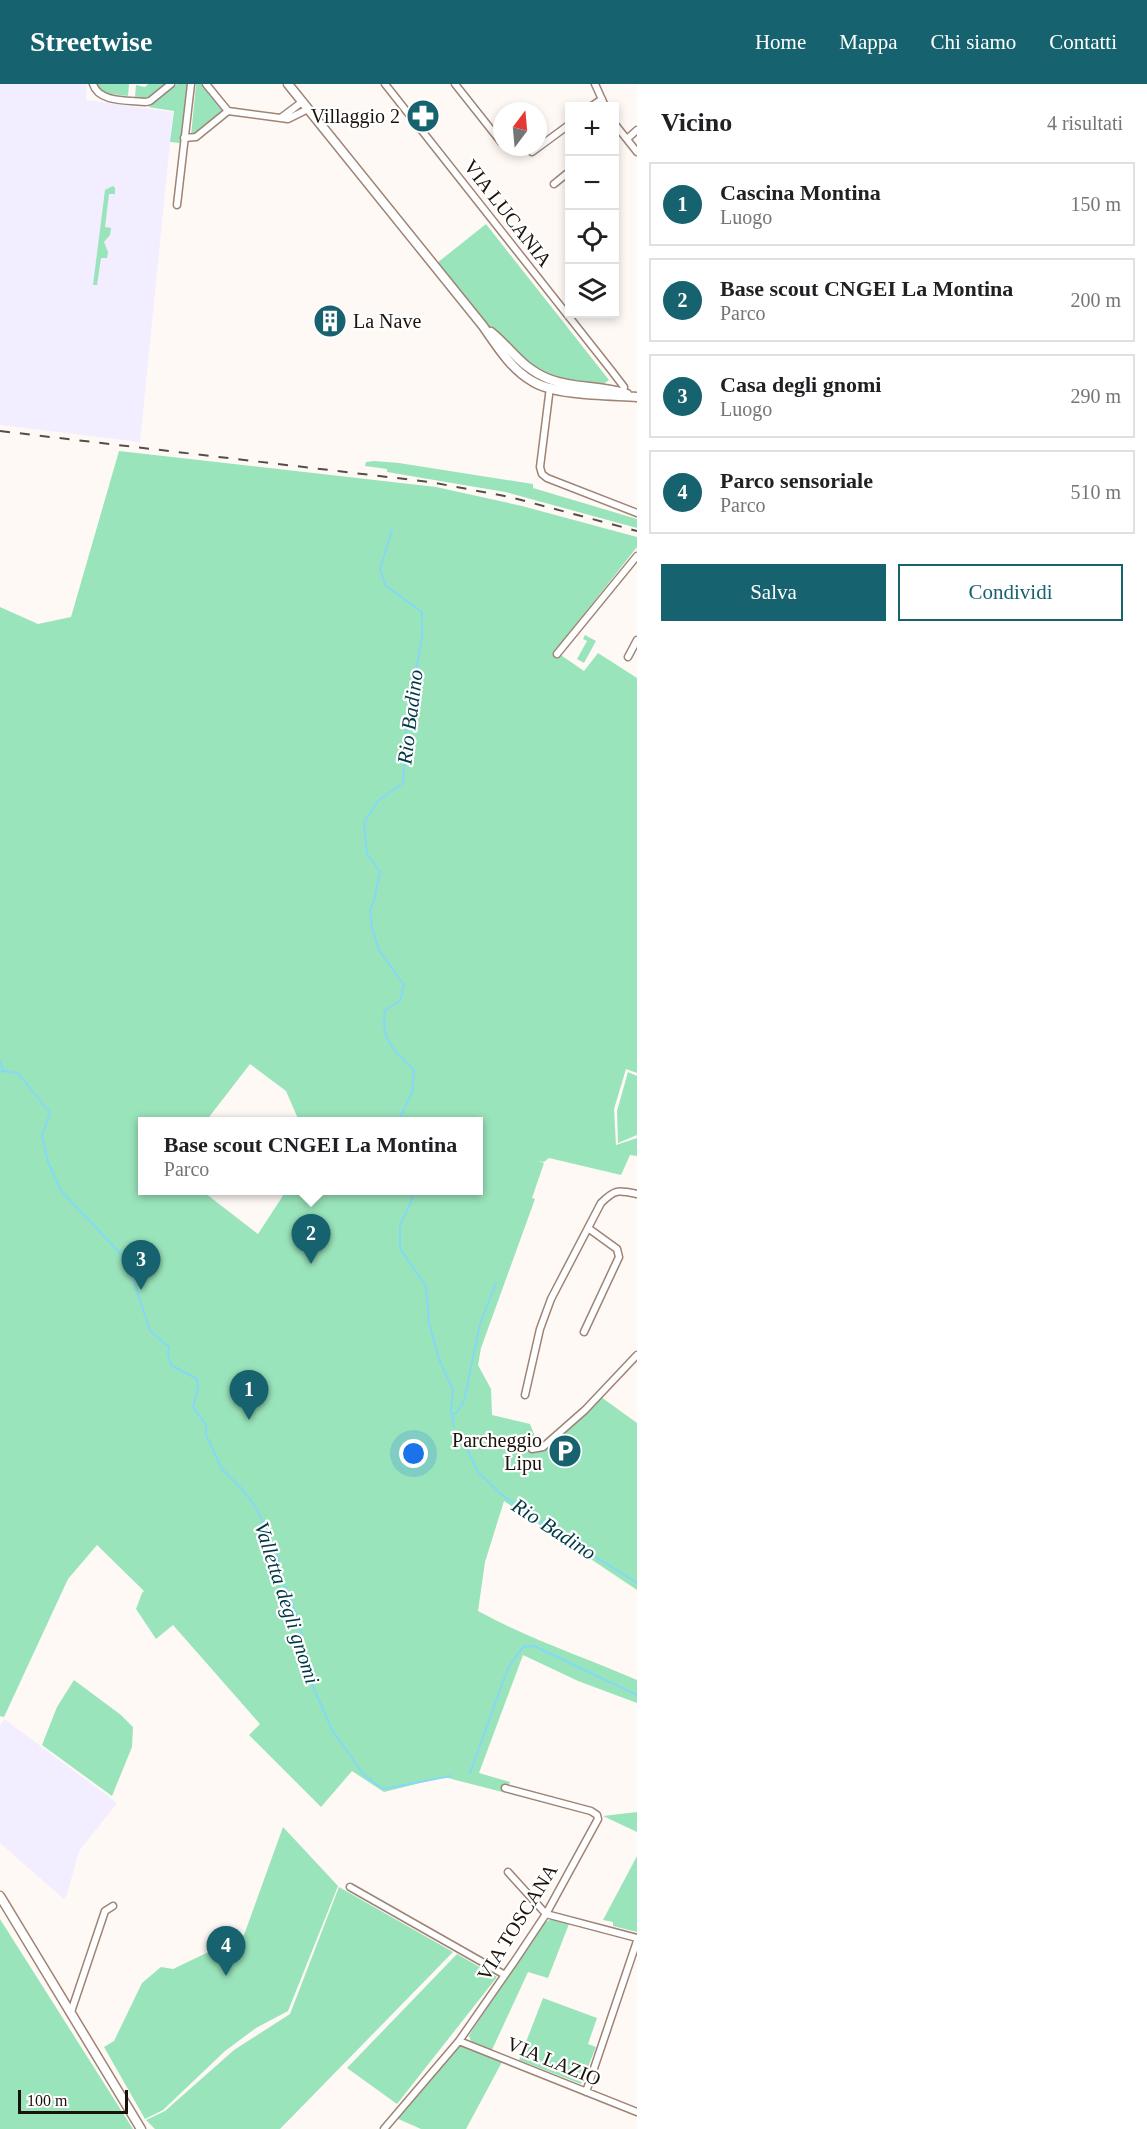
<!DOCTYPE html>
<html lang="it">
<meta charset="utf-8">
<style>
:root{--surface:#fff;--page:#f2f2f2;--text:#202124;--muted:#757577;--line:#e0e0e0;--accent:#16626e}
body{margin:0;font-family:Georgia,serif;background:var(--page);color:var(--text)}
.controls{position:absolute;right:18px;top:18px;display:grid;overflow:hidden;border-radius:0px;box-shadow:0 3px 9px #0003}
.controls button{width:54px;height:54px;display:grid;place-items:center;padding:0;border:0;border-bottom:2px solid var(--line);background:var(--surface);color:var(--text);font:30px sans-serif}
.compass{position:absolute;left:493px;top:18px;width:54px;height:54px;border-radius:50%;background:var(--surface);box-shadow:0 3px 9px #0003;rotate:16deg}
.scale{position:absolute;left:18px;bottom:15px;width:110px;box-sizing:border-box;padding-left:6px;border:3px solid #1c120c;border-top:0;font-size:16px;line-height:21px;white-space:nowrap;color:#1c120c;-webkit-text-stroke:4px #fff;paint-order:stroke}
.you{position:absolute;left:414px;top:1370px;width:21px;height:21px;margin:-15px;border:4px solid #fff;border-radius:50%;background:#1a73e8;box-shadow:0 0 0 9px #1a73e833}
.badge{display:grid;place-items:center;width:39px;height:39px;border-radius:50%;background:var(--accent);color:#fff;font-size:20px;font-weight:700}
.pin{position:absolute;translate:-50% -50px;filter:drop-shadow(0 2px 3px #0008)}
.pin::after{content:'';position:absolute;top:32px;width:21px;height:18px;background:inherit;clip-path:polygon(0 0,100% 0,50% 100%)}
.popup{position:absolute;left:138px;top:1033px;width:345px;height:78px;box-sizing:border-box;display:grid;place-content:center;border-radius:0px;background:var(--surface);filter:drop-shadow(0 2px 4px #0005);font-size:20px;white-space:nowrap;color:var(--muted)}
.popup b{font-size:22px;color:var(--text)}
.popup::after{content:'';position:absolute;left:50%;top:100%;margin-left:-12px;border:12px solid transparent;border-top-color:var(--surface)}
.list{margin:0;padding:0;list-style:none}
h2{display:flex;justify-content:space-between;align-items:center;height:78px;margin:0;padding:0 24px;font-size:26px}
h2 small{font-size:20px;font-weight:400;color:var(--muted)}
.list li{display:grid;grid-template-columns:39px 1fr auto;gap:18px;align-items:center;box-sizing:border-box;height:84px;margin:0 12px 12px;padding:0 12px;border:2px solid var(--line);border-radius:0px}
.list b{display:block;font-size:22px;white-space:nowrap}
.list p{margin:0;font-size:20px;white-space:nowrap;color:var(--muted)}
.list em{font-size:20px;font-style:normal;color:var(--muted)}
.actions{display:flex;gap:12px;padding:18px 24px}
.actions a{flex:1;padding:14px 0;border:2px solid var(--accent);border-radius:0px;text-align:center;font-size:21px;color:var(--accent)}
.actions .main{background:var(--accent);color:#fff}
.icon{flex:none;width:33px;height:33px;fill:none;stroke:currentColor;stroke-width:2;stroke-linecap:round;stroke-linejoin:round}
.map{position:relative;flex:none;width:637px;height:2045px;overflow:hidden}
header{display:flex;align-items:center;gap:36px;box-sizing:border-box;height:84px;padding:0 30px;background:var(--accent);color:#fff}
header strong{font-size:28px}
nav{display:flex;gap:33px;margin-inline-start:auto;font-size:21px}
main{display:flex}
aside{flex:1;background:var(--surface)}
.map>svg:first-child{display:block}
.industrial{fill:#f2edff}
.green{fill:#99e4bb;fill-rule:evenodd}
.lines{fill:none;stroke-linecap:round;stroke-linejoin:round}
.stream{stroke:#85d9f5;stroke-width:2}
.street-casing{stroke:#9f8374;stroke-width:9}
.secondary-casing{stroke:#9f8374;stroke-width:11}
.street{stroke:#fff;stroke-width:6}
.secondary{stroke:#fff;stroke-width:8}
.rail{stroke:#564d47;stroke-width:2;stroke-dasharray:10 10;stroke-linecap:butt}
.labels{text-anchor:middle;stroke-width:4.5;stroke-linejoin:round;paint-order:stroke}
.poi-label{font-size:20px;fill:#1c120c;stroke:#fff;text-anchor:end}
.street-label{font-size:20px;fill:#1c120c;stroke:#fff}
.water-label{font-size:21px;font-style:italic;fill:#013846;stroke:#fff}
</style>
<header>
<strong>Streetwise</strong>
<nav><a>Home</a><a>Mappa</a><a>Chi siamo</a><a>Contatti</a></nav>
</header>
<main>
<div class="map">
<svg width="637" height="2045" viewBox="0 0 637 2045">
<rect width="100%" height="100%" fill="#fff9f5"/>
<path class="industrial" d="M0,0H87L86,16L173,28L140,358L0,341Z
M4,1635L117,1719L79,1767L67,1810L64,1815L0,1759V1642Z"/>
<path class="green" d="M95,0H129L128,12L103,9L100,8Z
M148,0H165L147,15L135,13L136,1L145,3Z
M177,0H187L180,59L170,58L174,27L148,23Z
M196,0H203L223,27L191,52Z
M113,102L115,104V110H109L105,143L111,144L110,151L104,158L108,168L107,174H101L97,201H83H93L105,106Z
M486,140L609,296L601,302L553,296L500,259L437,179Z
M119,367L436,403L522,422L637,453V463L555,567L584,587L598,569L637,594V989L626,985L614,1025L616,1061L637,1054V1072L630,1071L621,1091L549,1074L544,1078L538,1077L544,1079L532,1114L535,1115L481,1264L478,1281L491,1305L492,1331L530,1340L540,1365L601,1313L637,1339V1506L504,1417L485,1478L478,1527C529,1555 584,1573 637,1596V1619L578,1597L523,1571L479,1689L510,1698L506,1709L444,1693L384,1708L352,1687L321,1723L249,1651L260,1640L173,1541L156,1555L136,1525L142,1509L144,1507L97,1461L68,1495L4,1633L0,1632V523L38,540L71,533ZM250,980L286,1007L299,1037L479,1038V1106L286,1107L258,1150L201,1106H143V1038L206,1037Z
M374,377L399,379L533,400V404L637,435V444L505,408L387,388V385L365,382L366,378Z
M585,551L596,557L584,579L577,575L587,557L583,555Z
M628,988L637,992V1051L618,1059L617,1027Z
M74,1596L121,1631L133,1643L132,1663L112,1712L42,1661L57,1623Z
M637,1728V1748L603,1732Z
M283,1743L338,1802L288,1927L256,1944L225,1967L163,2026L145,2035L104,1963L114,1957L142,1899L161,1883L173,1885L244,1851Z
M637,1772V1848L613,1842V1838L603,1836Z
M339,1803L453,1868L280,2045H155L146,2036L165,2027L234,1966L290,1930Z
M0,1835L133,2045H0Z
M552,1835L569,1840L548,1894L528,1888L491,1968L472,1960L469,1952L473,1945L543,1839Z
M457,1870L497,1893L397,2020L347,1984Z
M543,1914L597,1934L588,1960L596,1963L581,2000L519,1976Z
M462,1962L478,1967L502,1978L466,2045H421L396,2034L454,1965Z"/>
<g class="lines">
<path class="stream" d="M392,446L380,485L386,502L422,528V553L407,635L403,699L378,717L364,739L367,770L380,787L375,813L370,827L372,844L379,866L404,901L400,917L385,926C380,956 394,967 414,986L412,1008L398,1038
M0,977L3,986
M0,988L4,987L18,989L50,1029L42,1052L48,1078L61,1107L122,1171L131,1189L150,1247L169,1263L168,1270L171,1281L197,1295L198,1304L193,1323L206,1341V1351L222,1385L241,1404L255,1422L272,1459L279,1477V1491L291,1514L302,1551L308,1591L332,1646L364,1691L383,1705L451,1692
M413,1106L411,1118L400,1141V1165L426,1202L429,1239L439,1275L453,1306L451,1325L454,1343
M452,1331L457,1328L464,1317L480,1240L496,1199
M461,1353L478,1388L503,1412L570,1457L637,1499
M470,1689L508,1584L523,1563L534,1562L637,1611"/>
<g class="street-casing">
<path id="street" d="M93,0C99,19 128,16 146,18L150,17L171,0
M206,0L228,27
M385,0L611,286L624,303L623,309L620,310
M455,0L501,58
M595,0L605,22
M592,22L602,15
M228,27L288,35L308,25
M282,33L302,18
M614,39L637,68
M184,54L196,53L228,27
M627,55L637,46
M532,68L570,40
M554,100L570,87
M177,121L191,0
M550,303L540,383L542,390L547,394L637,429
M557,570L637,472
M628,573L637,556
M584,1248L619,1173L617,1165L588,1144
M525,1311L540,1245L551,1215L601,1119C615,1105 618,1106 637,1110
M532,1365L543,1363L585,1326L637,1271
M508,1788L546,1830L637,1854
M350,1803L505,1891
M71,1928L105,1827L113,1822
M459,1957L637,2028
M586,2008L637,1857
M384,2045L459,1957L514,1878L546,1830L598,1735L597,1731L591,1727L505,1704"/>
</g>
<g class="secondary-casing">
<path id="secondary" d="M288,0L483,242C497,262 511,285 532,297C556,312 609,311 637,313
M491,248C512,265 521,284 549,295C574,305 602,301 627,310
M0,1812L141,2045"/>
</g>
<use href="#street" class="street"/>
<use href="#secondary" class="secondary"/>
<path class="rail" d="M0,347L430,398L510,413L637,447"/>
</g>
<defs>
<g id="pharmacy-disc" transform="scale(1.725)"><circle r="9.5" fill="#16626e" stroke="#fff"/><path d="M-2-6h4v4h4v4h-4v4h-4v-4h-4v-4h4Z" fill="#fff"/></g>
<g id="building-disc" transform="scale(1.725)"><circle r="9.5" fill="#16626e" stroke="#fff"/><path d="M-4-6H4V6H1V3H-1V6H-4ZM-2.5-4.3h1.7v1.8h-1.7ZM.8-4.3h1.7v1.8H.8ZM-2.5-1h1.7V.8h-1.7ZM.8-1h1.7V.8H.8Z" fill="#fff"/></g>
<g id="parking-disc" transform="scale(1.725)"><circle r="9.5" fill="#16626e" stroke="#fff"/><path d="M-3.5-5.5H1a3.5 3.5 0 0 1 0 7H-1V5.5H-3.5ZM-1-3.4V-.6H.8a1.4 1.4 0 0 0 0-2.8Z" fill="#fff"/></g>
</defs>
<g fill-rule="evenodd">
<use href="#pharmacy-disc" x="423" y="32"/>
<use href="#building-disc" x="330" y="237"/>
<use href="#parking-disc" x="565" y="1367"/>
</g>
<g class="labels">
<g class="poi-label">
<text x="400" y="39">Villaggio 2</text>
<text x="353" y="244" text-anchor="start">La Nave</text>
<text x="542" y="1363">Parcheggio<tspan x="542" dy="23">Lipu</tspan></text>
</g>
<g class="street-label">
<text transform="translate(508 129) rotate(52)" y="7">VIA LUCANIA</text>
<text transform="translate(517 1838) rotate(-58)" y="7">VIA TOSCANA</text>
<text transform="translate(554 1977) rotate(22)" y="7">VIA LAZIO</text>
</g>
<g class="water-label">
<text transform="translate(410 633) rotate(-83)" y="7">Rio Badino</text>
<text transform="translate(554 1445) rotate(33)" y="7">Rio Badino</text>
<text transform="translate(287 1519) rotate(72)" y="7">Valletta degli gnomi</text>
</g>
</g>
</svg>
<div class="controls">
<button>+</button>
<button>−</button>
<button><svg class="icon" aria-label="locate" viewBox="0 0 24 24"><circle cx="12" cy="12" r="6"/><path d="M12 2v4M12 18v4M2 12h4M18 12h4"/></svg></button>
<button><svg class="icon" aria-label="layers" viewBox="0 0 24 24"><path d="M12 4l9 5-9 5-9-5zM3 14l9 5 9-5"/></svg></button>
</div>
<svg class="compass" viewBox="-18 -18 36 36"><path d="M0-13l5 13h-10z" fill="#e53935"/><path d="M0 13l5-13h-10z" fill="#757577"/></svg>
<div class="scale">100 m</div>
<div class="you"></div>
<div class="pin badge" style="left:249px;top:1336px">1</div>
<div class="pin badge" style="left:311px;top:1180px">2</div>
<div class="popup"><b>Base scout CNGEI La Montina</b>Parco</div>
<div class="pin badge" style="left:141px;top:1206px">3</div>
<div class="pin badge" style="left:226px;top:1892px">4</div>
</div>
<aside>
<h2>Vicino<small>4 risultati</small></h2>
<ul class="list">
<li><span class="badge">1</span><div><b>Cascina Montina</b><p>Luogo</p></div><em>150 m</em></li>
<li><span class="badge">2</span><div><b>Base scout CNGEI La Montina</b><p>Parco</p></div><em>200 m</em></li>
<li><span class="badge">3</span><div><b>Casa degli gnomi</b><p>Luogo</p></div><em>290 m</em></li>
<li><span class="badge">4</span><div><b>Parco sensoriale</b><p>Parco</p></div><em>510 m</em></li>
</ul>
<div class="actions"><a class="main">Salva</a><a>Condividi</a></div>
</aside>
</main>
